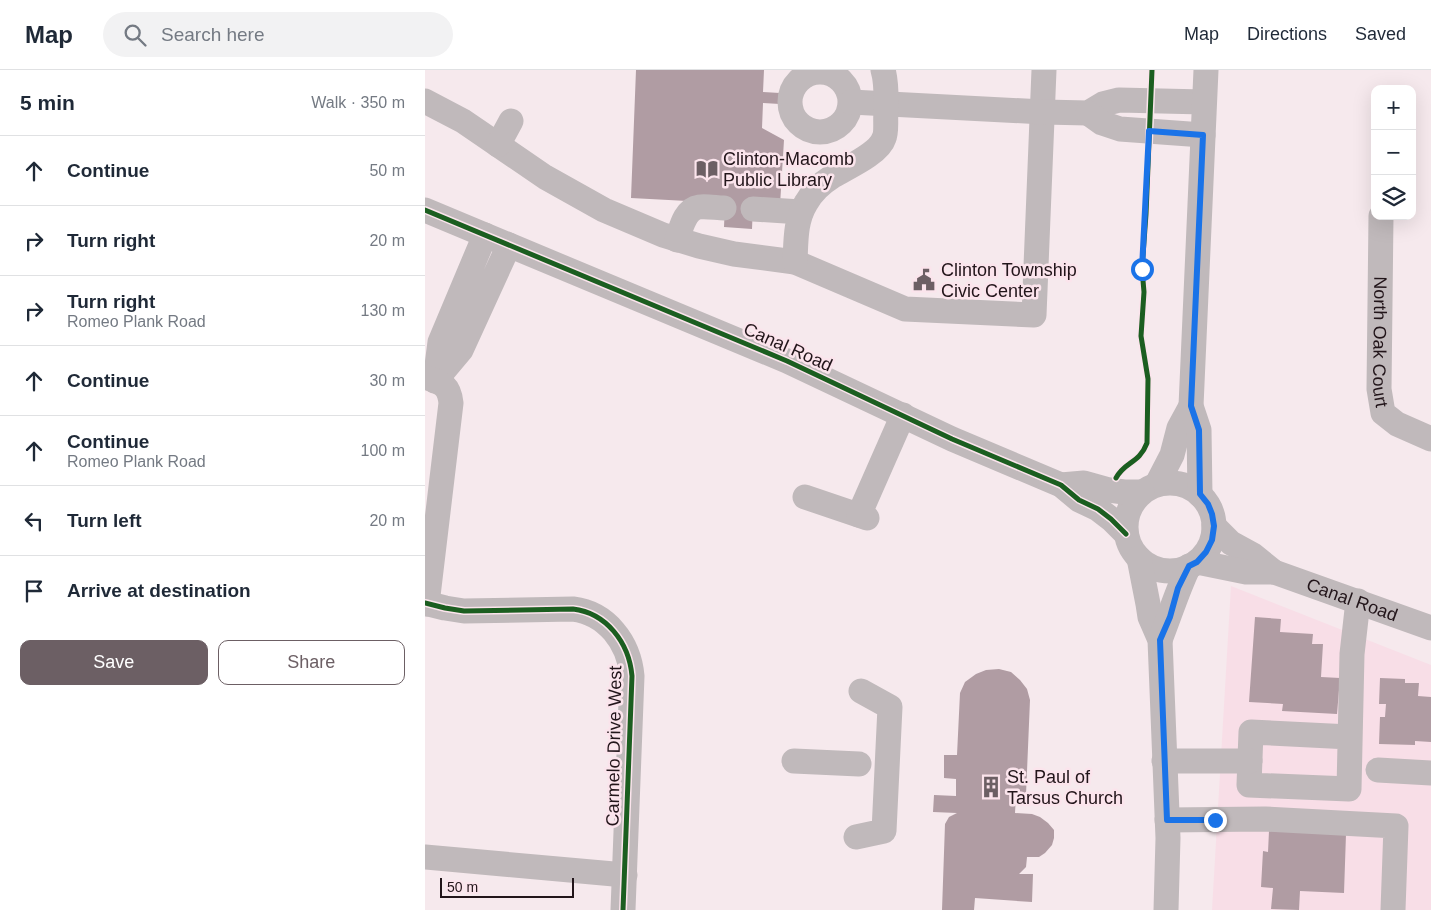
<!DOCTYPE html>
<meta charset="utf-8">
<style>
:root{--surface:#fff;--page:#f2f2f3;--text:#1f2937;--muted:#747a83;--line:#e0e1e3;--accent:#6c5f64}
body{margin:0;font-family:Arial,sans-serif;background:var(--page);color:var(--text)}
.controls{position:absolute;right:15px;top:15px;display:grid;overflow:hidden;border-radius:10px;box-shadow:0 5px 20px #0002}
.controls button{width:45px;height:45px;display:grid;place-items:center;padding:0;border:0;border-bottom:1px solid var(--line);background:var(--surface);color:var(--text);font:25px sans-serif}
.scale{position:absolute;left:15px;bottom:12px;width:134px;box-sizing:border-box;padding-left:5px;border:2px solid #22151a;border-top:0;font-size:14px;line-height:18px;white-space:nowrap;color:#22151a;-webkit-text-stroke:4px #fbe4ec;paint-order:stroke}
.stop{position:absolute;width:15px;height:15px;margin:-11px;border:4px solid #1a73e8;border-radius:50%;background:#fff}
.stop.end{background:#1a73e8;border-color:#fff;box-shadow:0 1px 5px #0008}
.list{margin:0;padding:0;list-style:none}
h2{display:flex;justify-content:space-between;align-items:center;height:65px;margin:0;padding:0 20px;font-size:21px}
h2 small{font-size:16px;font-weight:400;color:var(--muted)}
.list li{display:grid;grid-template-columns:32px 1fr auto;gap:15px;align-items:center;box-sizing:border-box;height:70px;padding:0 20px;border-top:1px solid var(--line)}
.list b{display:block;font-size:19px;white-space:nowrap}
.list p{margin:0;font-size:16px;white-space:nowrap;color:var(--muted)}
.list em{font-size:16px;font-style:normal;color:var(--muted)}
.actions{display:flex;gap:10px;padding:15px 20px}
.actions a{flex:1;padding:11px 0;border:1px solid var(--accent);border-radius:10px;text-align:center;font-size:18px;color:var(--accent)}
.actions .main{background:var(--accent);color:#fff}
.icon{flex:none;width:28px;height:28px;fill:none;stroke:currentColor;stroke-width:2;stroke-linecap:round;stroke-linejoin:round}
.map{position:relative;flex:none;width:1006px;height:840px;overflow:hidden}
header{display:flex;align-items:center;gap:30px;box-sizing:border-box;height:70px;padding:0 25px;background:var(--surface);border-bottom:1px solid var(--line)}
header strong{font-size:24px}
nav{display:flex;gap:28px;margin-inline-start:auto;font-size:18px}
.search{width:350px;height:45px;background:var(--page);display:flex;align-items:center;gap:12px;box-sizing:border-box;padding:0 18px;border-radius:28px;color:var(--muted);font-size:19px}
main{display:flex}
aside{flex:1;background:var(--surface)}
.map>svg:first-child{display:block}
.built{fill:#f8dee7}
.building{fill:#b09ca3}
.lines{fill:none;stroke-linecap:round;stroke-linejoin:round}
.minor{stroke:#c0b9bb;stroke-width:25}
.cycleway-casing{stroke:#fbe4ec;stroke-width:8}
.cycleway{stroke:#1b5e20;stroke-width:5}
.route{stroke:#1a73e8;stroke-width:6}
.labels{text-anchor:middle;stroke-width:5;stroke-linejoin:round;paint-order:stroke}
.poi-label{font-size:18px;fill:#22151a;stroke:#fbe4ec;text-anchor:start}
.street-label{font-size:18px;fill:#22151a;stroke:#fbe4ec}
</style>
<header>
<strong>Map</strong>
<div class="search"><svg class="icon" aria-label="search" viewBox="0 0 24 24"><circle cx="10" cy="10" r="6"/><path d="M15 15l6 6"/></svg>Search here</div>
<nav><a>Map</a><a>Directions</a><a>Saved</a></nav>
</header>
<main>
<aside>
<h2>5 min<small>Walk · 350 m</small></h2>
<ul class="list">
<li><svg class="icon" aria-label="ahead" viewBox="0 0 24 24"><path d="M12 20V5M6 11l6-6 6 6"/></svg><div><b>Continue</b></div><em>50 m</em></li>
<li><svg class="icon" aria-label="right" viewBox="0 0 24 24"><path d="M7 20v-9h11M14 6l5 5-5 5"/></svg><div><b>Turn right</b></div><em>20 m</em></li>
<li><svg class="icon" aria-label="right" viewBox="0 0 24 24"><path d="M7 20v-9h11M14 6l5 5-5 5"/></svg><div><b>Turn right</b><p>Romeo Plank Road</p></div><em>130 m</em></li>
<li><svg class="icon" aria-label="ahead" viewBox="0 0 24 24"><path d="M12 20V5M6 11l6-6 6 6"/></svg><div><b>Continue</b></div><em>30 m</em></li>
<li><svg class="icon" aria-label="ahead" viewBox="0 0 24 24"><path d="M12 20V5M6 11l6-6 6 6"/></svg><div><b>Continue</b><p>Romeo Plank Road</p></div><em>100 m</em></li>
<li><svg class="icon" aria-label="left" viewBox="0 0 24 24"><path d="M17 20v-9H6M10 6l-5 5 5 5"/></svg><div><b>Turn left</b></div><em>20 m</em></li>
<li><svg class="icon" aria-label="arrive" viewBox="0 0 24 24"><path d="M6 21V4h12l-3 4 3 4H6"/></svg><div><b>Arrive at destination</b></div></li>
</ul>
<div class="actions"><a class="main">Save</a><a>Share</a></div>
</aside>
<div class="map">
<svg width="1006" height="840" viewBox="0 0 1006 840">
<rect width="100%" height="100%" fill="#f6e9ed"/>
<path class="built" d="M806,516L1006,595V840H787Z"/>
<path class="building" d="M211,0H339L338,22L355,23V34L338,33L337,58L359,70L355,135L328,134L327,159L299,157L300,133L206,128Z
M830,547L856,549L855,562L888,564L887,574H898L896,607L915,608L912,644L857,641L858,634L824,632Z
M574,599L586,602L595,610L602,619L605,630L601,725H591L590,743L607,744L615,747L623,753L629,760V768L627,775L620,783L614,787H602L601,797L594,804H608L607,832L550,828L549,840H517L520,754L524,747L532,743L508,742L509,725L531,726V709L519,708V685H532L535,623L540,612L551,604L561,600Z
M955,608L980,609V613H994L993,626L1006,627V672L990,671V675L954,674L955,647H960L961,634H954Z
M844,761L921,764L919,823L875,821L874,840L846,839L848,818L836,817L838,781L843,782Z"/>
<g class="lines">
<g class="minor">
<circle cx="395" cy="32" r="30"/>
<path d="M0,31L38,51L120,107L179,140L238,165L274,176L309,184L370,192L480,239L609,245L619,0"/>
<path d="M426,32L618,42L663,43L678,34L694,30L779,32"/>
<path d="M663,43L677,53L695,59L778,65"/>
<path d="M73,75L86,51"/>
<path d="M328,139L376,142"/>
<path d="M0,140L362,291L527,369L636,415L654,430L673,439L686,449L701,464"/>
<path id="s1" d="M956,146L954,319L958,343L972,354L1006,369"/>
<path d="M60,165L15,272L10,311L36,280L84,175"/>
<path d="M252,170C256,158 260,139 274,137C282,136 292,138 299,138"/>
<path d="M370,192C371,171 370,151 381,133C387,122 397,113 408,106C421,98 454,84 459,68C462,62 460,49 461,42C461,28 462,13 458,0"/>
<path d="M0,307C16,313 24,314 26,333L2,534"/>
<circle cx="745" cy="457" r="44"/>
<path d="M732,414L747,385L754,358L766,336"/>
<path d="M636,415L659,413L684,420L699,422H717"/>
<path d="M775,425L774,360L766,336L781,0"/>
<path d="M380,427L442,448"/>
<path d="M434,445L478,345"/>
<path d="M789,456L806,473L828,485L849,502"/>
<path d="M714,488L723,534L725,547L735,570L743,768L741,840"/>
<path id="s2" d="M772,492L821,502H849L1006,558"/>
<path d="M0,533L20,538L39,541L148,539C181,543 204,572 207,606L198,840"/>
<path d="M735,570C745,545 752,521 764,496"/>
<path d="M925,667L826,662L824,715L924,719L927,584L933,531"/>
<path d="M369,691L434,694"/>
<path d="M739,691H825"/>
<path d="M953,700L1006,703"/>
<path d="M742,750L840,749L971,756L968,840"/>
<path d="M431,767L459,761L465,637L436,621"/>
<path d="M0,787L200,805"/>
</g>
<g class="cycleway-casing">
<path id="cycleway" d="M0,140L362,291L527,369L636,415L654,430L673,439L686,449L701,464
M691,408C700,391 714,394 722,373L723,309L716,266L719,222L717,199L721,144L727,0
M0,533L20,538L39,541L148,539C181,543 204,572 207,606L198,840"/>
</g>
<use href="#cycleway" class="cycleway"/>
</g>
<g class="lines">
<path class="route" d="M717,199L724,61L778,65L766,336L774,360L775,424L783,434L787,444L789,456L787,470L781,482L772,492L764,496L753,518L745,547L735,570L742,750H790"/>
</g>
<defs>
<g id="library-bare" transform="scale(1.725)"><path d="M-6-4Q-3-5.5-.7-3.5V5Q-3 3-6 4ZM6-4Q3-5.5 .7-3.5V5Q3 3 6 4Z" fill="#6c5f64" stroke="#fbe4ec" stroke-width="2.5" paint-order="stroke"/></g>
<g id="civic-bare" transform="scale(1.725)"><path d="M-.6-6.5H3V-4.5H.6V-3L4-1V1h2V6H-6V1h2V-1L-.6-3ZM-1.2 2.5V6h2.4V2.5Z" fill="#6c5f64" stroke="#fbe4ec" stroke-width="2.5" paint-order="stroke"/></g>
<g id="building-bare" transform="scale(1.725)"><path d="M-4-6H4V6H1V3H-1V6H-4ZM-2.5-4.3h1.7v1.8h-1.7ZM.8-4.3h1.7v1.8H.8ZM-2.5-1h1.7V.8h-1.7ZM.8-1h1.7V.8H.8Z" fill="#6c5f64" stroke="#fbe4ec" stroke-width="2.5" paint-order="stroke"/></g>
</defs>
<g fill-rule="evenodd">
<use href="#library-bare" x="282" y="99"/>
<use href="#civic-bare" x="499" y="210"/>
<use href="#building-bare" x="566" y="717"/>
</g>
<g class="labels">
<g class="poi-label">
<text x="298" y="95">Clinton-Macomb<tspan x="298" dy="21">Public Library</tspan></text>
<text x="516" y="206">Clinton Township<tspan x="516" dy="21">Civic Center</tspan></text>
<text x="582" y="713">St. Paul of<tspan x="582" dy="21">Tarsus Church</tspan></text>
</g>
<g class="street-label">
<text dy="6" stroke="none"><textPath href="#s1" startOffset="126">North Oak Court</textPath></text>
<text transform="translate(363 277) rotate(24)" y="6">Canal Road</text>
<text dy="6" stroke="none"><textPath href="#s2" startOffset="161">Canal Road</textPath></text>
<text transform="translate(189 676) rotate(-89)" y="6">Carmelo Drive West</text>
</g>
</g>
</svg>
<div class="controls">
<button>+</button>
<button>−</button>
<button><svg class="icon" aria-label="layers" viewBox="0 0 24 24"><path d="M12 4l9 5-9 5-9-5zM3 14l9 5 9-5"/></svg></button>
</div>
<div class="scale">50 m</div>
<div class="stop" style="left:717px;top:199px"></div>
<div class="stop end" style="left:790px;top:750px"></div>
</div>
</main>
